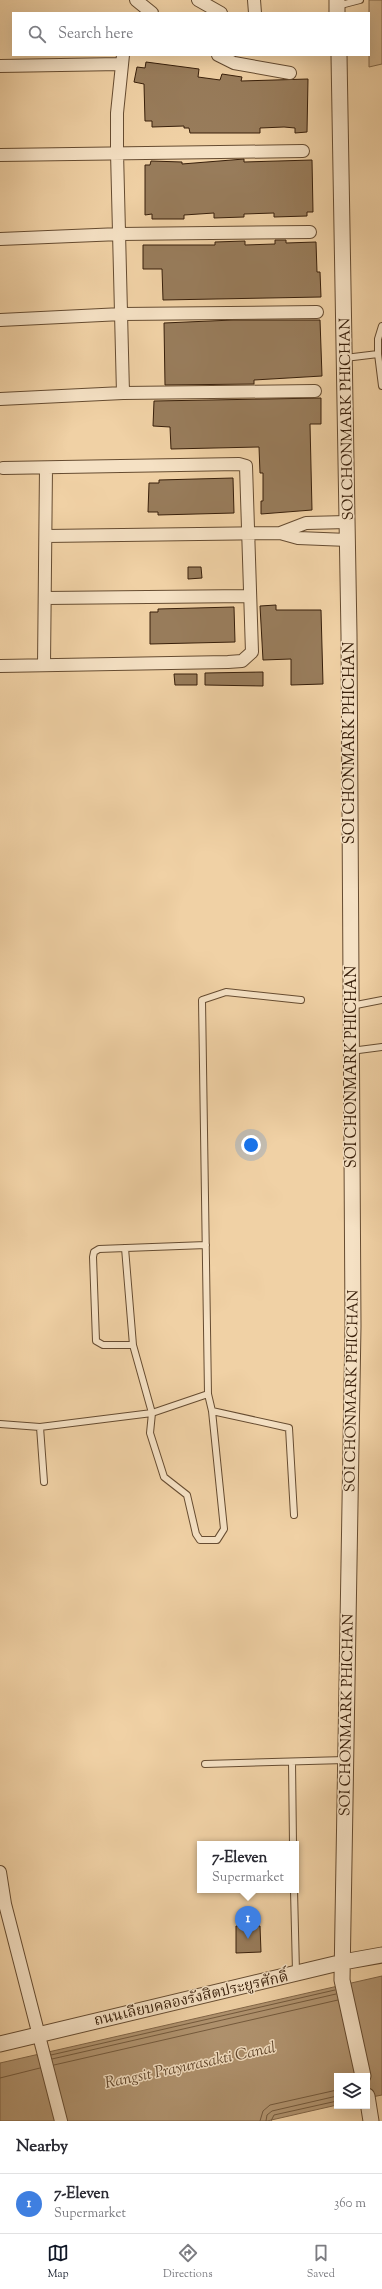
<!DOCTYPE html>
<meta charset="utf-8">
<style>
:root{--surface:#fff;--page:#f2f2f3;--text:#2b2b33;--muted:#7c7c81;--line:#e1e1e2;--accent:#111827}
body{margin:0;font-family:"Sorts Mill Goudy","Noto Serif Thai",serif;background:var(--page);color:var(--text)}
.controls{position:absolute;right:12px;bottom:12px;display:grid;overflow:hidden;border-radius:0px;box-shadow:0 4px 16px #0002}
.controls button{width:36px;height:36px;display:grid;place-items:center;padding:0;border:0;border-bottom:1px solid var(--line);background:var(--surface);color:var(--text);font:20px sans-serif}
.you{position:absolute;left:251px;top:1145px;width:14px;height:14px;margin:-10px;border:3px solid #fff;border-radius:50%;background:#1a73e8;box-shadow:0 0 0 6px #1a73e833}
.badge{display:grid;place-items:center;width:26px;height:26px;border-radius:50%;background:var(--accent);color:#fff;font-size:13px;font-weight:700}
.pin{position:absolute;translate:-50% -33px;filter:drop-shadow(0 1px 2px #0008)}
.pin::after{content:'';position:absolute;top:21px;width:14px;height:12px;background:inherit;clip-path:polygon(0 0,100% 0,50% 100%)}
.popup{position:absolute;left:197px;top:1841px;width:102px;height:52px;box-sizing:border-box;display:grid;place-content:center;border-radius:0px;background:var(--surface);filter:drop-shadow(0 1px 3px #0005);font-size:13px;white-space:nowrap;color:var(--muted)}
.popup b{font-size:15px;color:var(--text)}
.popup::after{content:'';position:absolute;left:50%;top:100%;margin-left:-8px;border:8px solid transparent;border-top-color:var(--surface)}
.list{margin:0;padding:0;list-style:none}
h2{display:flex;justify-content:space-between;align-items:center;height:52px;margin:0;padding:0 16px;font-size:17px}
h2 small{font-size:13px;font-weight:400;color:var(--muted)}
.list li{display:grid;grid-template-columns:26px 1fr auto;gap:12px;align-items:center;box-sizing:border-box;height:60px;padding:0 16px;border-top:1px solid var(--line)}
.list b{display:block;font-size:15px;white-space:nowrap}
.list p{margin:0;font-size:13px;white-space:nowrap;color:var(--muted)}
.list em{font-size:13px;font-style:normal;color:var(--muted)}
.icon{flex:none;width:22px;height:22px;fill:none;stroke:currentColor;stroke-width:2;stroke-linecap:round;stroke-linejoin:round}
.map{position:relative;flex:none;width:382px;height:2121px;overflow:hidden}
.search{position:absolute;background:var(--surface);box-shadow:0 4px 16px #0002;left:12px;right:12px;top:12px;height:44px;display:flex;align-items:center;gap:10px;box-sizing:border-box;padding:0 14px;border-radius:0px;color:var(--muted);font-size:15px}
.sheet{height:112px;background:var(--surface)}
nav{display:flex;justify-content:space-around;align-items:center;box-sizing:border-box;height:56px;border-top:1px solid var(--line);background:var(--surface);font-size:11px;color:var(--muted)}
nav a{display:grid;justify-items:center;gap:2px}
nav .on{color:var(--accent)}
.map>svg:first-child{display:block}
.green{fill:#d1b38b;stroke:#84694a}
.water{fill:#b19470;stroke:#816547}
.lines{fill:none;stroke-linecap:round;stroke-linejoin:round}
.shore{stroke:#745a3d;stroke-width:1}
.building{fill:#987c5b;stroke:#381f0a}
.service-casing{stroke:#664c31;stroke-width:8}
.minor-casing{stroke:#664c31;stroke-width:14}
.tertiary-casing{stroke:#664c31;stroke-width:17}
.service{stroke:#f5e1c4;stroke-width:6}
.minor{stroke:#f5e1c4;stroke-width:12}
.tertiary{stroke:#f5e1c4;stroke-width:15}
.labels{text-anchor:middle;stroke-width:3;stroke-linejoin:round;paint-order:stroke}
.street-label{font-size:15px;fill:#381f0a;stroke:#f5e1c4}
.water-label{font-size:16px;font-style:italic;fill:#62482e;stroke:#f5e1c4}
</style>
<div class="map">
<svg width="382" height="2121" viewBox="0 0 382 2121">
<rect width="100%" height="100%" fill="#f0d1a5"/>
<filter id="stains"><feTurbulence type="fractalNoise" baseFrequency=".005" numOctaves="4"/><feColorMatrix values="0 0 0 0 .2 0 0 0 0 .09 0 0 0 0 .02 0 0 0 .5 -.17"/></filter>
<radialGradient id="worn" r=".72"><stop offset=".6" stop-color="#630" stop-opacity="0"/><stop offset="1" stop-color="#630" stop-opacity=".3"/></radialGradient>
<path class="green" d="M369,0H382V64L369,67Z"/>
<path class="water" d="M382,1976V2095L367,2098V2076H337V2105L267,2121H0V2063Z"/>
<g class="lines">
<path class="shore" d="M51,2055L335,1990
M52,2059L336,1994
M54,2065L338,2000
M0,2078L40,2068
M260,2121L263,2111L270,2105L337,2090
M266,2121L267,2115L272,2111L337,2096
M271,2121L274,2115L337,2101"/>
</g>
<path class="building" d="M146,62L199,69L198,77L220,80L222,74L242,77L241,81L308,79L307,132L295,133V128L284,127L260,128V133H190L189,128H184V126L152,127V121H145L144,84L134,82L137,67L145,68Z
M244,159V162L312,160L313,212H307V216L274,217V213L244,214V217L214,218V213L184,215V219H152V214L145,215V165H150L151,161L182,162V164Z
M275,240H286V243L316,242L317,272H320L321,297L163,300L162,269H143V245H215V242L245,241V245L275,244Z
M233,320H320L322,376L254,380V384L165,385L164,323Z
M321,398V424H310L312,510L261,514V501H263V473H260L259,447L171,449L170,427L153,426L154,401Z
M233,478L234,513L158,515V512H148L149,483H159V480Z
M188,567H201L202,578L188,579Z
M276,605V610H321L323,684L291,685V659L263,660L260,606Z
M234,607L235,642L150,644V612H158V609Z
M263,672V686L205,685V673Z
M174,674H197V685H175Z
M236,1926H260L261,1952L236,1953Z"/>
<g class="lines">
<g class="service-casing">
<path id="service" d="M337,6L360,0
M378,354L382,386
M345,358L378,354V339L382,326
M351,1006L382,1000
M351,1051L382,1047
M206,1245L99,1249L94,1252L93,1257L96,1341L103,1345H133L152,1413L150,1433L164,1477L187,1495L196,1534L200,1540H217L224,1529L212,1411
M125,1248L133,1345
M208,1394L202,1000L226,992L301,1000
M0,1424L40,1427L152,1413L208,1394L212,1411L289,1428L294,1515
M40,1427L44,1482
M292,1762L293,1844
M205,1764L345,1760
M294,1890L296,1972"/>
</g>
<g class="minor-casing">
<path id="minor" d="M136,0L152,13
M198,0L221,13
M254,0L255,13
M123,55L117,113V152L123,393
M218,55L234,63L290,73
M0,66L121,64
M0,155L303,151
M0,239L120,234L310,232
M0,320L122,314L317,312
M0,399L123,393L315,391
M280,533L306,523L347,522
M46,536L280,533L298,538L348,540
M45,598L250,596
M44,665L46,468
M0,666L228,662L242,661L252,652L246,466L239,464L3,468
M0,1872L5,1904L61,2121"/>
</g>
<g class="tertiary-casing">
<path id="tertiary" d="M337,0V13
M339,55L349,635L353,1326L342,1980L363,2076
M0,2044L343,1962L382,1955
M367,2096L371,2121"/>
</g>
<use href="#service" class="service"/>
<use href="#minor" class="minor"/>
<use href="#tertiary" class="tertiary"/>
</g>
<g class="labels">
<g class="street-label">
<text transform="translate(346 419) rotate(-91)" y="5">SOI CHONMARK PHICHAN</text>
<text transform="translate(349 743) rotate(-90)" y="5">SOI CHONMARK PHICHAN</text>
<text transform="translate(351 1067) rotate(-90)" y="5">SOI CHONMARK PHICHAN</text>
<text transform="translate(351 1391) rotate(-89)" y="5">SOI CHONMARK PHICHAN</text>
<text transform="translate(346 1715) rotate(-89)" y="5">SOI CHONMARK PHICHAN</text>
<text transform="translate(191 1998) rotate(-13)" y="5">ถนนเลียบคลองรังสิตประยูรศักดิ์</text>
</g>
<g class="water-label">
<text transform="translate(190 2064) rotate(-12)" y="6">Rangsit Prayurasakti Canal</text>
</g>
</g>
<rect width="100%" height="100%" filter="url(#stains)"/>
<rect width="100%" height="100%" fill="url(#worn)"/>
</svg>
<div class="controls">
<button><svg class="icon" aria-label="layers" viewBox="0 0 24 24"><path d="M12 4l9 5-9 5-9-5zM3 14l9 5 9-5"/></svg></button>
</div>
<div class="you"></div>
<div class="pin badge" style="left:248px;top:1939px;background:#3f7fe0">1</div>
<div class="popup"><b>7-Eleven</b>Supermarket</div>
<div class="search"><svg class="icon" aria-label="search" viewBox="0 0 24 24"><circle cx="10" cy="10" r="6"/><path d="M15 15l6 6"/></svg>Search here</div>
</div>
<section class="sheet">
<h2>Nearby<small></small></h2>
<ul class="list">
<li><span class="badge" style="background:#3f7fe0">1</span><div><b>7-Eleven</b><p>Supermarket</p></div><em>360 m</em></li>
</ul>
</section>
<nav>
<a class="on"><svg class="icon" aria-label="map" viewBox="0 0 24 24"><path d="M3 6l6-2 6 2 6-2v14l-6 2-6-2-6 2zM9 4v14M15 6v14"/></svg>Map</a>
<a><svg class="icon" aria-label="directions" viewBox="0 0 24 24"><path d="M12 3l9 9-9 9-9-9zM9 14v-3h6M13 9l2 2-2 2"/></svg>Directions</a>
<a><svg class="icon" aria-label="saved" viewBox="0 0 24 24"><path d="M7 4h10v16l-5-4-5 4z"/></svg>Saved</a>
</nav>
